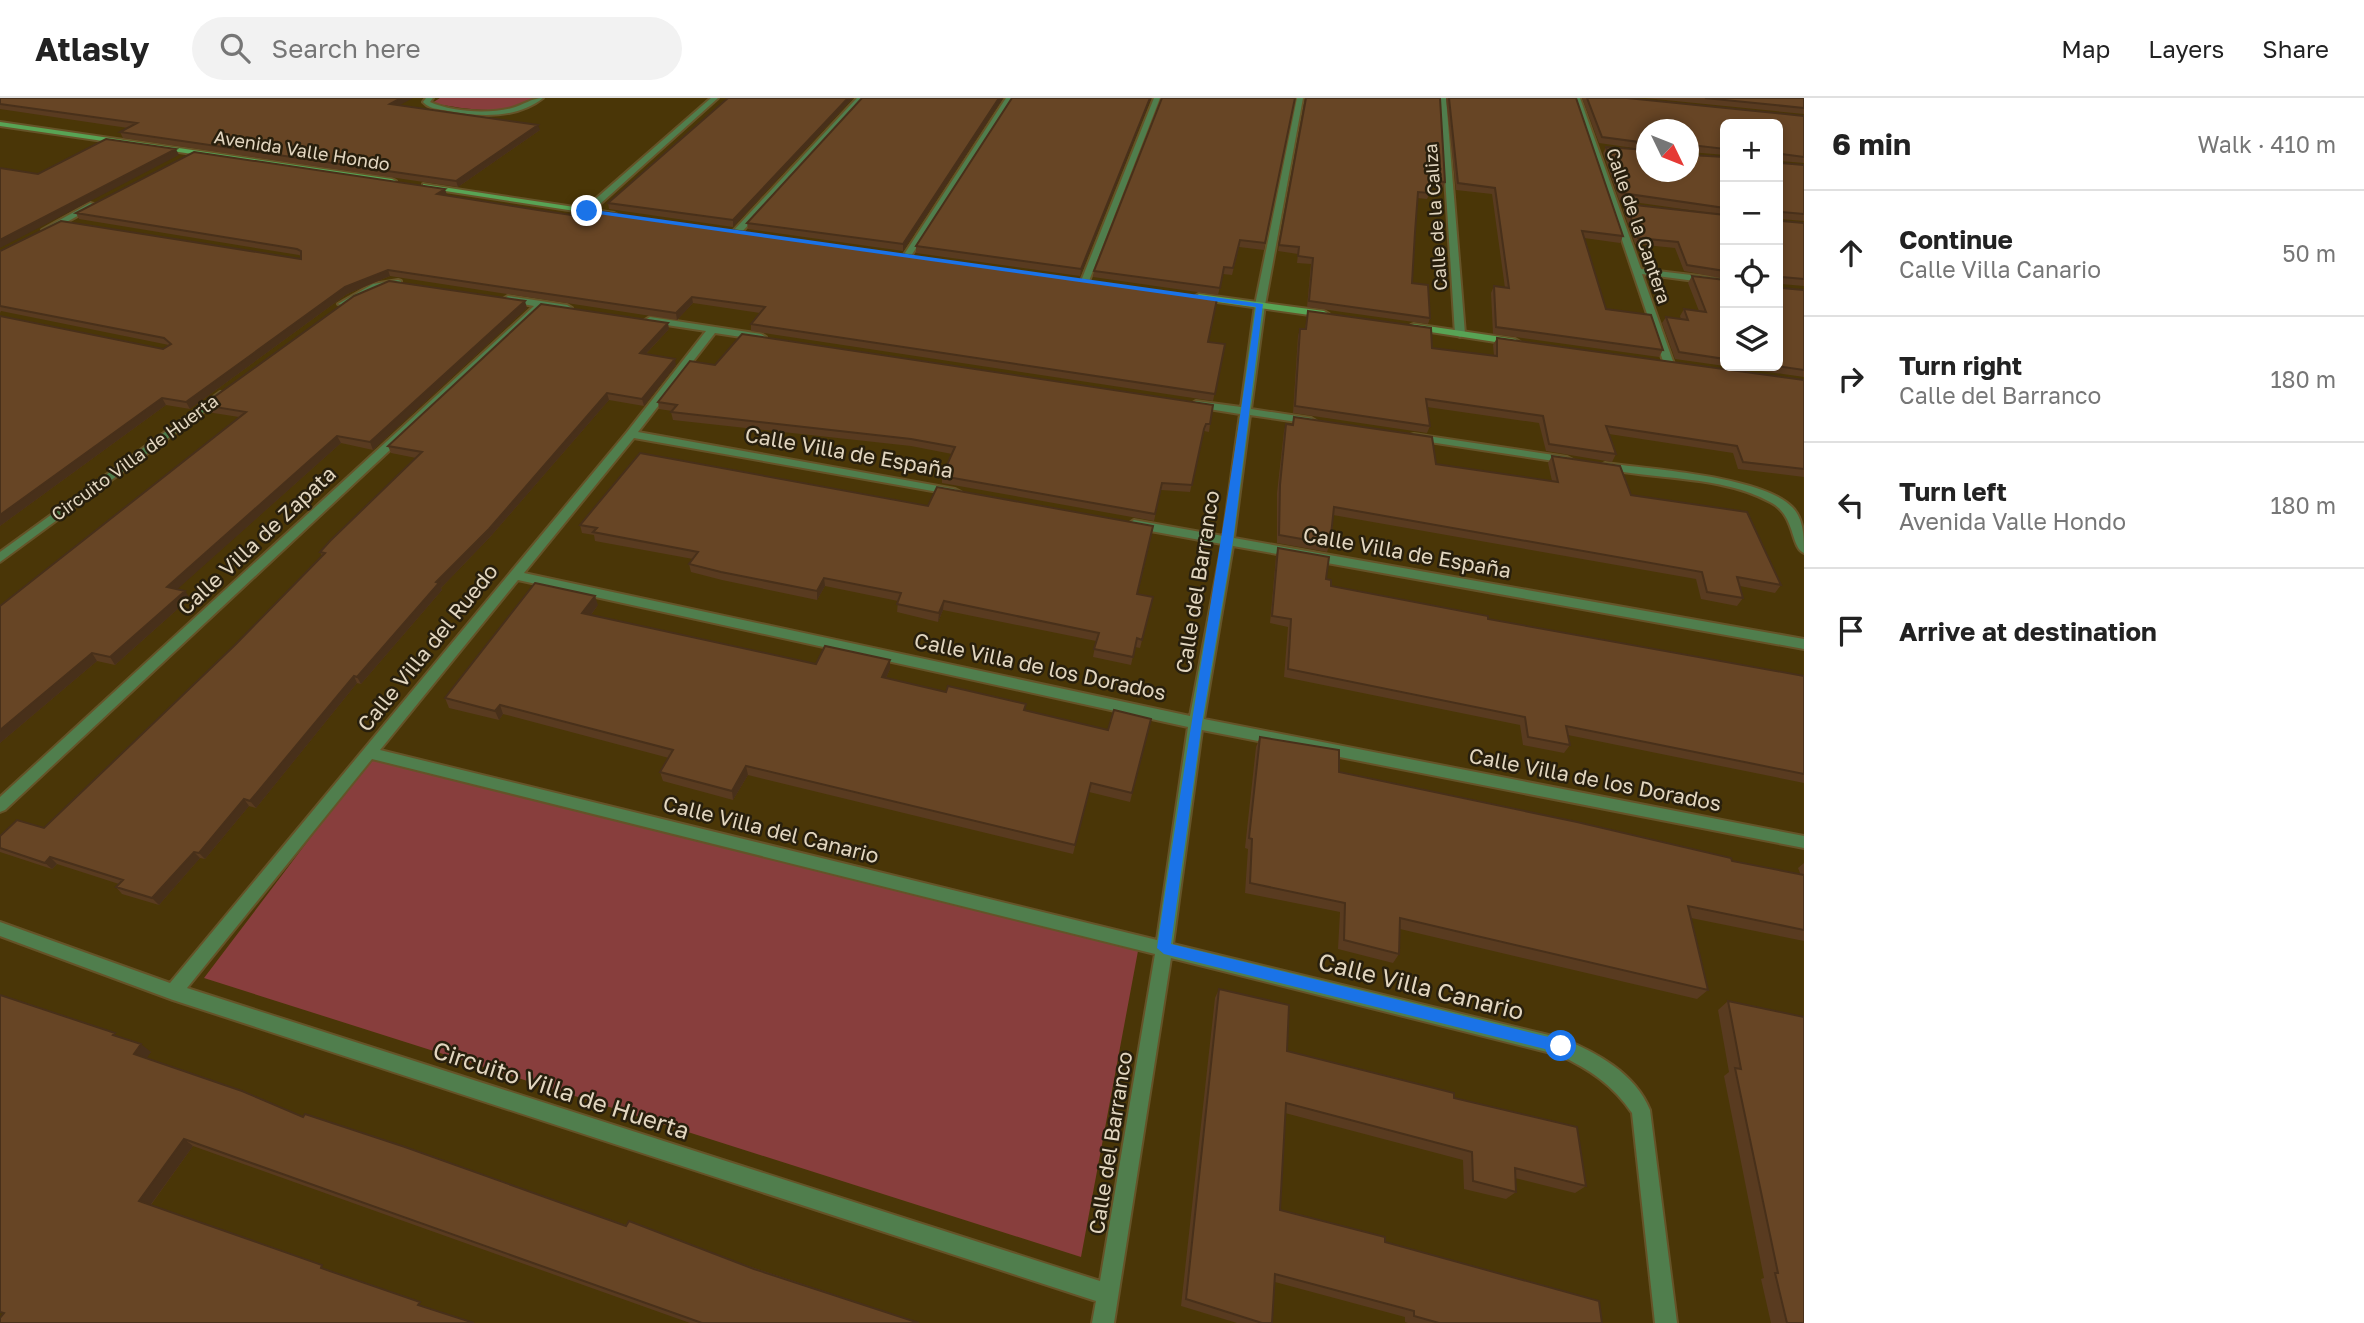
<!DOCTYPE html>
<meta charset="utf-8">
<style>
:root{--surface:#fff;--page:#f2f2f2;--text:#222;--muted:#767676;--line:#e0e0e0}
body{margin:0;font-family:"Golos Text",sans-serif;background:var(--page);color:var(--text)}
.controls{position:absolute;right:21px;top:21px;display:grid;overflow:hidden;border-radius:10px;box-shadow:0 4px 10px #0003}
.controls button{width:63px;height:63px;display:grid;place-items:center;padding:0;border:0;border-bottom:2px solid var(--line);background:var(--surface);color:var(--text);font:35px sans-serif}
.compass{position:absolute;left:1636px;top:21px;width:63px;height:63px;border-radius:50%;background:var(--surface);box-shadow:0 4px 10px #0003;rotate:133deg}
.stop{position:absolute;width:21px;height:21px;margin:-16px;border:5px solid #1a73e8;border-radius:50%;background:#fff}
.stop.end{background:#1a73e8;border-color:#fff;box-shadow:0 2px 7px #0008}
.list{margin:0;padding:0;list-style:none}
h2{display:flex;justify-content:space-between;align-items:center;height:91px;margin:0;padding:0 28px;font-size:30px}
h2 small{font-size:23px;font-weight:400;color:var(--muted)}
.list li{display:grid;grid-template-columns:46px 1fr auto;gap:21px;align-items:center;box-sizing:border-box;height:126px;padding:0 28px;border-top:2px solid var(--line)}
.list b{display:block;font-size:26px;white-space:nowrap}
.list p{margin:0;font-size:23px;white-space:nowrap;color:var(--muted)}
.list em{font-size:23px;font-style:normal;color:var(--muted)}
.icon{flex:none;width:38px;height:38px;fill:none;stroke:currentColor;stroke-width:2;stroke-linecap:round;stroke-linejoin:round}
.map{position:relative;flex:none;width:1804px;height:1225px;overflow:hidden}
header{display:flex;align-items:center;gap:42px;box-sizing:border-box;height:98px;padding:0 35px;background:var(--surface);border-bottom:2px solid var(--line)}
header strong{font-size:33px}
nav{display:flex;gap:38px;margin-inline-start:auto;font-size:24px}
.search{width:490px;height:63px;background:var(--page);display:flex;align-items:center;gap:18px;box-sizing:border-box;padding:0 24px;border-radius:38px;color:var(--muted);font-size:26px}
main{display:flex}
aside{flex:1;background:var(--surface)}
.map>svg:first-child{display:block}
.green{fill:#883e3d}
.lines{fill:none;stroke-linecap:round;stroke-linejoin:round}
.street-casing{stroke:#655328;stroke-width:4}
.secondary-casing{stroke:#655328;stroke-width:4}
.street{fill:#507e4d;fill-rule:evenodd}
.secondary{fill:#58a455;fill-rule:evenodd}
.wall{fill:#593b20}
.shaded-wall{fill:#48301a}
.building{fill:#674525;stroke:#48301a;stroke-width:2}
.route{fill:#1a73e8}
.labels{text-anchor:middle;stroke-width:5;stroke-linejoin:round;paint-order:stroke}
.far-street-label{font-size:18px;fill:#e2d6c0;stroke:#281f0d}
.street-label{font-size:21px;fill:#e2d6c0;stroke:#281f0d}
.near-street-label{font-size:24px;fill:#e2d6c0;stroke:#281f0d}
</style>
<header>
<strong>Atlasly</strong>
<div class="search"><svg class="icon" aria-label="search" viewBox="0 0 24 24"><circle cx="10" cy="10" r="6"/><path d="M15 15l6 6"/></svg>Search here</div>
<nav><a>Map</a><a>Layers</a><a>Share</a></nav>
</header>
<main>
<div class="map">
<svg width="1804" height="1225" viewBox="0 0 1804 1225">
<rect width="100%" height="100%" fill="#4a3607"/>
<path class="green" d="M440,0H535C506,19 465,11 432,5Z
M370,661L1138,853L1081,1159L204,880Z"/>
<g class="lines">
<g class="street-casing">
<path id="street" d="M426,0H433L430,4C452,14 488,16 512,10C523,7 532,0 543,0C517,21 479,19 448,13C439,11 429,11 423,4Z
M711,0H718L590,115H584V111Z
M857,0H864L740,136H734V132Z
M1006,0H1012L911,158L904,160L903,158Z
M1154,0H1160L1089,183L1082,185L1081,183Z
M1297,0H1303L1265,207L1251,311L1311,320L1316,323L1311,326L1250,317L1234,440L1804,541V551L1233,448L1204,621L1804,738V750L1202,632L1173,846L1561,940C1596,954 1635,975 1650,1012L1677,1225H1655L1632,1015C1613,987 1589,971 1559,957L1171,860L1114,1225H1092L1096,1203L173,902L0,838V824L170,885L627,334L706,233L647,224L645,222L650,219L761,236L766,239L761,242L715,235L638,334L955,391L961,394L955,397L634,340L524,475L1190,618L1222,446L1134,430L1128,426L1134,422L1223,438L1240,316L1196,309L1191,306L1196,303L1241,309L1255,207ZM518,482L1188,629L1157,842L380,652ZM372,661L1155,856L1100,1183L187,890Z
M1440,0H1446L1465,236L1460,239L1455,236Z
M1574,0H1580L1641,171L1725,181V187L1642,176L1674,266L1673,268L1664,266Z
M90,105L97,107L49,134L42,132Z
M398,182L401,183V187L378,190L346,208L338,206L373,186Z
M508,198L567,207L572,210L567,213L543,209L5,712L0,714V699L534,208L505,203L503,201Z
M220,294L224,295V299L0,464V454Z
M1414,336L1567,359L1573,362L1567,365L1410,341V337Z
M1605,365C1649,371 1762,378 1792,409C1804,421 1804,439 1804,455C1790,449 1796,417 1770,404C1721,377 1654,382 1601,370L1599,368Z"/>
</g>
<g class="secondary-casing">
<path id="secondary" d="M0,24L392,81L396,83L392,85L0,28Z
M423,86L614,115L618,117L614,119L426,90H423Z
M1199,196L1324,213L1329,216L1324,219L1196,201L1194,199Z
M1414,226L1515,241L1520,244L1515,247L1411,231V227Z"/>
</g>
<use href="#street" class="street"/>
<use href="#secondary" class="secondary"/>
</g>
<path class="wall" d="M0,0L399,8L540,32L458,89L123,40L120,34L128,30L0,11Z
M728,0H853L733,129L609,111L608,105Z
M862,0H1003L903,153L748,131L747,125Z
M1012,0H1151L1080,178L916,155V148Z
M1295,0L1264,152L1239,149L1232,177L1223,176L1218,197L1093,179L1094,173Z
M1305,0H1440L1445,84L1443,90L1429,88L1430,95L1427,101L1417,100L1412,185L1430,220L1428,226L1307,209L1311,166L1297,165L1298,156L1278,153Z
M1446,0H1576L1623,138L1620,145L1584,140L1606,211L1663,252L1659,259L1493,236L1491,195L1494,188L1505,190L1492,96L1456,92Z
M1582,0H1627L1804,18V65L1780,63L1781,65L1804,67V123L1781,121L1782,123L1804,125V188L1781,186L1782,190L1804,192V279L1675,261L1662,225L1666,219L1681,221L1680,218L1684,211L1699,213L1688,185L1692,178L1725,182V268H1778L1725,26V57L1690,54L1691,57L1725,59V117L1619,102L1603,55L1606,49L1689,74L1647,32V52L1599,45Z
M1645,0H1804V16Z
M447,97L446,98L1208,244L1225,246L1213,303L751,233V226L760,215L693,205L677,222L390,178L347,196L190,311L166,307L0,428V218L163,251L169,247L1,213L0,215V153L301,161V158L299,157L79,121L76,115Z
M1626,106L1725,117V181L1684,173L1675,150L1635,146L1623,112Z
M527,210L373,352L341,345L177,491L190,500L115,567L97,563L0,645V508L239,319L207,314L203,307Z
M1308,213L1432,250L1494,258L1493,247L1497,240L1804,282V379L1738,371L1733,355L1609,336L1616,356L1612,364L1546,353L1539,325L1427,309L1430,328L1427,335L1293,315L1298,238L1300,231H1305Z
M669,231L646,256L676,267L644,308L609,302L491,438L441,490L442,492L361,586L357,585L256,710L249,708L205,761L200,760L159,807L122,796L116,789L119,786L57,766L52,771L0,754V738L44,730L235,547L322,458L320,454L416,360L391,355L388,348Z
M715,267L1210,326L1209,334L1204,333L1203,337L1190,394L1161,392L1154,423L942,385V378L952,356L911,348L673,322L671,314L672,313L659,311L658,304Z
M1294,319L1436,366L1552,383L1548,365L1552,358L1631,397L1781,487L1775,495L1740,488L1743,500L1737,508L1701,501L1696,481L1333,417L1330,446L1327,454L1277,445V395L1284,333L1286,326H1292Z
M580,427L1137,496L1153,499L1140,550L1135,549L1131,567L1093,559L1096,543L943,512L938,524L897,514L898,503L825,488L817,502L722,482L691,474L689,466L693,461L595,443L594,437L582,435Z
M1278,450L1326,481L1331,488L1488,521L1804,578V685L1568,637L1570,647L1564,655L1523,647L1520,627L1284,579L1288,529L1270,525L1276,458Z
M598,507L591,517L816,566L890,562V571L886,580L1108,632L1151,621L1130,704L1089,694L1073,756L748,677L733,702L663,683L660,674L669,660L503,616L499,622L449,610L445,600Z
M1260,639L1339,674L1732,763L1799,776L1800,775L1798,770L1804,765V843L1691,820L1708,892L1697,901L1400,831L1399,856L1393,865L1338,851L1340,814L1245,795L1248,751L1245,750L1256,649Z
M1219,891L1287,953L1454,1000L1586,1088L1575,1095L1515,1080L1516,1094L1506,1101L1464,1091L1463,1062L1285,1015L1280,1112L1385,1144L1602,1225H1408L1405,1224V1219L1275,1184L1272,1225H1237L1181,1208L1215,900Z
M1728,903L1804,1225H1771L1761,1181L1764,1180L1724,978L1729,974L1718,912Z
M121,940L151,954L146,960L303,1019L919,1225H690L193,1048L151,1107L331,1173L4,1215Z"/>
<path class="shaded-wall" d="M401,0H413L391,12L390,6Z
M848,0H853L733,129V122Z
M999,0H1003L903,153V146Z
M1150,0H1151L1080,178L1081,171Z
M538,27L540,32L458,89L456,83Z
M176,51L179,57L0,150V142Z
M445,91L447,97L439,102L437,96Z
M388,172L390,178L347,196L190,311L186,304L345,189Z
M692,199L693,205L677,222L676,215Z
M525,203L527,210L373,352L370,344Z
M668,225L669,231L641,261L640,255Z
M675,261L676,267L644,308L642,301Z
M607,295L609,302L491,438L441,490L442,492L361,586L357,579L436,484Z
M162,300L166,307L0,428V417Z
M337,338L341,345L172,496L167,489Z
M824,480L825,488L817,502V493Z
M185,493L190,500L115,567L110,559Z
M595,498L598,507L585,525L582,515Z
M944,503L943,512L938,524L939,515Z
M92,555L97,563L0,645V632Z
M890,562V571L882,589V579Z
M354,578L357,585L256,710L250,703Z
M500,607L503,616L499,622L495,613Z
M746,668L748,677L733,702L732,693Z
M244,701L249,708L205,761L199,755Z
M194,754L200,760L159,807L152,800Z
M50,759L57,766L52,771L45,765Z
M141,946L151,954L144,964L134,956Z
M184,1041L193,1048L149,1109L139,1103Z"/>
<path class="building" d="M0,0H401L390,6L538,27L456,83L120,34L137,25L0,6Z
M728,0H848L733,122L608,105Z
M862,0H999L903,146L747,125Z
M1012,0H1150L1081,171L916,148Z
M1162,0H1295L1265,145L1240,142L1233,170L1224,169L1220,190L1094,173Z
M1306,0H1440L1445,84L1429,82L1430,95L1418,94L1415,134L1412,185L1428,187L1430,220L1309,203L1313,160L1298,158L1299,149L1279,147Z
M1449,0H1576L1623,138L1582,133L1606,211L1651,217L1663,252L1496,229L1494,188L1509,190L1495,90L1458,85Z
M1587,0H1627L1804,18V59L1782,56L1779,59L1781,65L1804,67V116L1782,114L1779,117L1782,123L1804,125V181L1782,179L1780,181L1782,190L1804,192V272L1776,268H1778V26H1725V51L1691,47L1689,50V32H1647V45L1602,39Z
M1705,0H1804V10Z
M106,41L176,51L0,142V70L38,76Z
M1606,49L1647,52V74H1689V50L1691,57L1725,59V110L1622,95Z
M194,54L445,91L437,96L538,112L591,120L598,113L1217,201L1208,244L1225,246L1215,296L751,226L765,209L692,199L676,215L388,172L345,189L186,304L162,300L0,417V218L163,251L171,246L164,240L0,208V153L61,123L301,161V153L297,151L76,115Z
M1626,106L1725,117V173L1687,167L1678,144L1638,140Z
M1692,178L1725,182V261L1679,254L1666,219L1688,222L1684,211L1706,214Z
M389,183L525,203L370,344L337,338L167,489L185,493L110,559L92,555L0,632V508L246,314L203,307L354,198Z
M541,206L668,225L640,255L675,261L642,301L607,295L489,431L436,484L439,485L357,579L354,578L250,703L244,701L199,755L194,754L152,800L116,789L123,782L50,759L45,765L0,750V738L17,722L44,730L235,547L325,455L320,454L330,443L422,354L388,348Z
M1308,213L1431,230L1432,250L1497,258V240L1804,282V371L1743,364L1737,348L1606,328L1616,356L1549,346L1543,318L1426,301L1430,328L1295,308L1300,231H1306Z
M742,236L1213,307L1210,326H1206L1204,331L1192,387L1162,385L1155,416L942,378L955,349L911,341L671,314L677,307L658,304L690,263L715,267Z
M1294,319L1432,339L1436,366L1558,384L1552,358L1620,368L1631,397L1747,414L1781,487L1737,479L1743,500L1707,494L1702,474L1334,409L1330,446L1279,437L1280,387L1286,326L1293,327Z
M640,355L928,408L937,389L1153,428L1137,496L1153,499L1142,542L1137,540L1133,559L1094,551L1099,535L944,503L939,515L897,506L901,495L824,480L817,493L721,474L689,466L698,454L593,434L597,430L580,427Z
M1278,450L1329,459L1326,481L1331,482V488L1488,518V521L1804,578V676L1566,628L1570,647L1528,639L1525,619L1288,571L1291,521L1272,518Z
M535,485L595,498L582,515L816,566L825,548L890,562L882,579L946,594L948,588L1026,606L1024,612L1108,632L1114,612L1151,621L1132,695L1091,685L1075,747L746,668L732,693L660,674L673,652L500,607L495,613L445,600Z
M1260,639L1339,652V674L1577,724L1731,760L1732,763L1804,777V832L1688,808L1708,892L1400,820L1399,856L1344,842L1345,805L1250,785L1252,741L1249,740Z
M1219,891L1289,907L1287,953L1454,995V1000L1577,1029L1586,1088L1515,1070L1516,1094L1473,1083L1472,1054L1286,1005L1280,1112L1385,1139V1144L1599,1203L1602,1225H1439L1414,1218V1213L1275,1176L1272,1225H1262L1186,1201Z
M0,897L115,935L113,937L141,946L134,956L242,993L303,1019L305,1016L405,1049L626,1128L629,1123L754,1171L919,1225H702L184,1041L139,1103L322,1167L321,1170L420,1204L418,1207L474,1225H0V1220L4,1215L0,1214Z
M1728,903L1804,919V1225H1787L1775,1175H1778L1735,970L1741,971Z"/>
<path class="route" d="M587,111L1263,206L1233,443L1202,625L1171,846L1561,942L1566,944V953L1561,955L1164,856L1157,850C1188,636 1226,423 1256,209L584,114Z"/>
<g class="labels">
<g class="far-street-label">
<text transform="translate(302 53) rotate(9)" y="6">Avenida Valle Hondo</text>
<text transform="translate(1436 119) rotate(-94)" y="6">Calle de la Caliza</text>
<text transform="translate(1638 128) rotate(71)" y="6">Calle de la Cantera</text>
<text transform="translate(135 360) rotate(-36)" y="6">Circuito Villa de Huerta</text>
</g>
<g class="street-label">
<text transform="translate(849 355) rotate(10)" y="7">Calle Villa de España</text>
<text transform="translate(257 443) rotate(-43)" y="7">Calle Villa de Zapata</text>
<text transform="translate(1407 455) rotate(10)" y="7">Calle Villa de España</text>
<text transform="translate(1198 484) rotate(-81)" y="7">Calle del Barranco</text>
<text transform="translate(428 550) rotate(-51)" y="7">Calle Villa del Ruedo</text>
<text transform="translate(1040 569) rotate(12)" y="7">Calle Villa de los Dorados</text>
<text transform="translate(1595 682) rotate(11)" y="7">Calle Villa de los Dorados</text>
<text transform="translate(771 732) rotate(14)" y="7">Calle Villa del Canario</text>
<text transform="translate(1111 1045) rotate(-81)" y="7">Calle del Barranco</text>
</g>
<g class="near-street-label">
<text transform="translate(1421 889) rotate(14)" y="8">Calle Villa Canario</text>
<text transform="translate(561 993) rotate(18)" y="8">Circuito Villa de Huerta</text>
</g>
</g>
</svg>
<div class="controls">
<button>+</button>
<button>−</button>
<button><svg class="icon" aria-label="locate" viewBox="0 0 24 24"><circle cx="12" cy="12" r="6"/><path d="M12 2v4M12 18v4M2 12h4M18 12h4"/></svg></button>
<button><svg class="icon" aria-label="layers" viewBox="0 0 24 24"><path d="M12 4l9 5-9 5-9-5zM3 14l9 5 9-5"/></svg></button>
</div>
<svg class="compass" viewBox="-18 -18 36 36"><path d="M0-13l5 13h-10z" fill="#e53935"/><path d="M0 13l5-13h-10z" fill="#767676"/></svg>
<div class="stop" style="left:1561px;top:948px"></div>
<div class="stop end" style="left:587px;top:113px"></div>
</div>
<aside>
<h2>6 min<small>Walk · 410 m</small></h2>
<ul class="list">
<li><svg class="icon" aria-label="ahead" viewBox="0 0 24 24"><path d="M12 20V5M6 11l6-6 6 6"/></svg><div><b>Continue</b><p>Calle Villa Canario</p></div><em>50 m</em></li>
<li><svg class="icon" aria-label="right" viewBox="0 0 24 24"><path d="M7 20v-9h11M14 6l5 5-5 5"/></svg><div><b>Turn right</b><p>Calle del Barranco</p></div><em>180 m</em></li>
<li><svg class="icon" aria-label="left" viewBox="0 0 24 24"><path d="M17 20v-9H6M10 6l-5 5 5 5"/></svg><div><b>Turn left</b><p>Avenida Valle Hondo</p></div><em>180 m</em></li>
<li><svg class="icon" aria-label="arrive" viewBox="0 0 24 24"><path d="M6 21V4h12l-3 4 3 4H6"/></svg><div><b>Arrive at destination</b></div></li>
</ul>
</aside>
</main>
